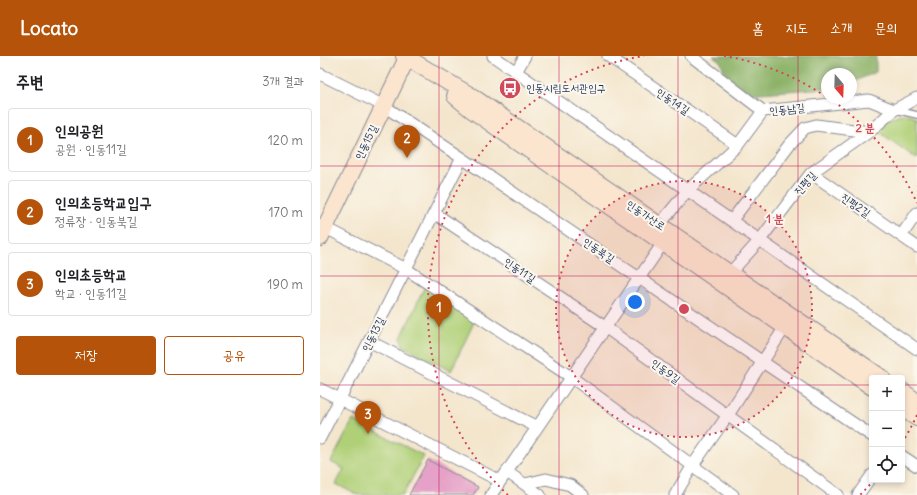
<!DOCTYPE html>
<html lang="ko">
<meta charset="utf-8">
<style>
:root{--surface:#fff;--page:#f6f6f6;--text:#202124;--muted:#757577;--line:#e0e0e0;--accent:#b45309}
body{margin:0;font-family:Delius,"Poor Story",sans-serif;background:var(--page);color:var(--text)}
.controls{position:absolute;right:12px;bottom:12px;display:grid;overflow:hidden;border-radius:4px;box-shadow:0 2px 6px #0003}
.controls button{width:36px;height:36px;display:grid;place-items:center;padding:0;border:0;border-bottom:1px solid var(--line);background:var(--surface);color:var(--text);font:20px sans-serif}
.compass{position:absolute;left:501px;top:12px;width:36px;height:36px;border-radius:50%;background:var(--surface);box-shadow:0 2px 6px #0003;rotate:161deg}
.you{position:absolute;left:315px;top:246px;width:14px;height:14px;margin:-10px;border:3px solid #fff;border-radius:50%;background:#1a73e8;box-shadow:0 0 0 6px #1a73e833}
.badge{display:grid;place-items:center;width:26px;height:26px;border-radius:50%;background:var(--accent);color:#fff;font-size:13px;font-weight:700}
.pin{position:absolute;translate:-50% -33px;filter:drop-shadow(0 1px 2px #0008)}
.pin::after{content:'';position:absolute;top:21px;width:14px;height:12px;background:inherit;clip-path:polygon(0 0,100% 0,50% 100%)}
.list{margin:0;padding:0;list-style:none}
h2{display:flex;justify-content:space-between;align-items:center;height:52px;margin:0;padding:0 16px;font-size:17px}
h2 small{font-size:13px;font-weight:400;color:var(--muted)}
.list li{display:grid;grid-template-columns:26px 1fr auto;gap:12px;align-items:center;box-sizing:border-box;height:64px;margin:0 8px 8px;padding:0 8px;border:1px solid var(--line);border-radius:4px}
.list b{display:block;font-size:15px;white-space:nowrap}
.list p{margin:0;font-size:13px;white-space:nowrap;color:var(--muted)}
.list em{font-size:13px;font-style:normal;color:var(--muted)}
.actions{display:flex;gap:8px;padding:12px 16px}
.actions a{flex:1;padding:9px 0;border:1px solid var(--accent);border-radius:4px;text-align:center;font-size:14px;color:var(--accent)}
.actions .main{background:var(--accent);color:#fff}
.icon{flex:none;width:22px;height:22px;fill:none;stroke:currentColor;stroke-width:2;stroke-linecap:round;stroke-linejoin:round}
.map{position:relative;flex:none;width:597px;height:439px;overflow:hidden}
header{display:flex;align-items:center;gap:24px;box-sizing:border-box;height:56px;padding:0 20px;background:var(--accent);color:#fff}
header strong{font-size:19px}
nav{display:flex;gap:22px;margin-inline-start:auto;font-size:14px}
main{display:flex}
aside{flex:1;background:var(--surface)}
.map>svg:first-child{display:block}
.green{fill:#b0d078;stroke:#66806b}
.forest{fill:#8cb268;stroke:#547063}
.building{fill:#e5a1c7}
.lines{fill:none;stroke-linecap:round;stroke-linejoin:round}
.lane-casing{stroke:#888a96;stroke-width:8}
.street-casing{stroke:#888a96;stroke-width:13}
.secondary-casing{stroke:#888a96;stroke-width:18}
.lane{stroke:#fff;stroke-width:5.5}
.street{stroke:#fff;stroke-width:11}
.secondary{stroke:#fbe5cf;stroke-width:16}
.grid{fill:none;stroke:#c2185b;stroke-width:1;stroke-opacity:0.55}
.ring{fill:none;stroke:#d1495b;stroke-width:2;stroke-dasharray:2 4}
.labels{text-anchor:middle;stroke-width:4;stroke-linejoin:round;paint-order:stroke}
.poi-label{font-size:11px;fill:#1b2f5e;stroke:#fbf7ec;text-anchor:start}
.street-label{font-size:11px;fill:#1b2f5e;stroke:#fbf7ec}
.centre{fill:#d1495b;stroke:#fbf7ec;stroke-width:2}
.ring-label{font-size:12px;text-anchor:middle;font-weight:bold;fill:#d1495b;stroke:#fbf7ec;stroke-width:4;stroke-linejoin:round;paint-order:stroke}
</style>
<header>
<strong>Locato</strong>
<nav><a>홈</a><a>지도</a><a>소개</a><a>문의</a></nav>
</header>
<main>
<aside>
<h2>주변<small>3개 결과</small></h2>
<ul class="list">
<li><span class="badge">1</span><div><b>인의공원</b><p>공원 · 인동11길</p></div><em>120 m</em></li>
<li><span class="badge">2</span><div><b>인의초등학교입구</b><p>정류장 · 인동북길</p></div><em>170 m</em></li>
<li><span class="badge">3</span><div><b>인의초등학교</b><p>학교 · 인동11길</p></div><em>190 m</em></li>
</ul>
<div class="actions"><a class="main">저장</a><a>공유</a></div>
</aside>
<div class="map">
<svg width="597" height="439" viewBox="0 0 597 439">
<rect width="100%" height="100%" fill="#fbf7ec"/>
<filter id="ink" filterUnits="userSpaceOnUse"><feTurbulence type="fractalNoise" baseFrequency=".025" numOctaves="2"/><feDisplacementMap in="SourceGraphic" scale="8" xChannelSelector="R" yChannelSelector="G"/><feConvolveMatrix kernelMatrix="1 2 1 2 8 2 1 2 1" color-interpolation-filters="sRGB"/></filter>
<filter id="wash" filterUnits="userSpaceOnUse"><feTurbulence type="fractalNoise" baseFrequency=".012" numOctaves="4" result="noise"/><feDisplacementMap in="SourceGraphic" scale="16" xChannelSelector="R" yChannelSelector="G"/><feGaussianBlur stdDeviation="0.9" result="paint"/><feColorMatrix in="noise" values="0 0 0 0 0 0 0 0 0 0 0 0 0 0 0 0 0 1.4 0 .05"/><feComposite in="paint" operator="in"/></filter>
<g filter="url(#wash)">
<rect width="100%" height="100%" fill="#f4e6cd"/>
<path class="green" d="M585,58L597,62V103L558,75L566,64Z
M108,226L157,260L131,315L83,290L81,282L104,232Z
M33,364L104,400L83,439H37L16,428L24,413L11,406Z"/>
<path class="forest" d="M393,0H556V16L531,27V18H507V32L426,38L406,19L400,5Z"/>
<g id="blocks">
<path class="building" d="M108,404L158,431L153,439H89Z"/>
</g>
</g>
<g filter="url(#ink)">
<use href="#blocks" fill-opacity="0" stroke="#888a96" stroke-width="1"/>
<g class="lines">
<g class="lane-casing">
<path id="lane" d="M576,54L597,59"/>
</g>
<g class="street-casing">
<path id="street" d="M173,0L597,293
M288,0L418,89
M371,0L443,55
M196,16L205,0
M0,18L64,50L142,102L552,380
M491,117L597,191
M114,157L285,271L518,439
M412,164L469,89L485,72L496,69L549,76
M340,168L368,134L418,89L443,55L549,44L574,54
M0,169L86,213L251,321L413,439
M581,180L597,157
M410,217L440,184L491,117L549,76L574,54L597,42
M49,285L217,371
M0,333L180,425
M0,382L142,102
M582,400L597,410
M187,416L220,439
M205,428L226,423L250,429L263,439
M171,439L343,187
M355,439L373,409L410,356L465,271
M538,439L552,419"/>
</g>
<g class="secondary-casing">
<path id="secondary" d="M84,0L153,41L562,322
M135,40L152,54L229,108L552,331
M0,182L88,0
M582,335L597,346
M582,352L597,362"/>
</g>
<use href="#lane" class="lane"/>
<use href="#street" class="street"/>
<use href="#secondary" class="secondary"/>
</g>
</g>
<path class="grid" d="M119,0V439M239,0V439M358,0V439M478,0V439M0,110H597M0,220H597M0,329H552M582,329H597"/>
<circle cx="364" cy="253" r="128" fill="#d1495b" fill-opacity=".12"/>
<g class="ring">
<circle cx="364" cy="253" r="128"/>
<path d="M597 359A256 256 0 0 1 582 387M554 424A256 256 0 0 1 540 439M188 439A256 256 0 0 1 324 0M404 0A256 256 0 0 1 505 40M509 42A256 256 0 0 1 597 147"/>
</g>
<defs>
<g id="bus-disc" transform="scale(1.15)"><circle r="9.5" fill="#d1495b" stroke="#fbf7ec"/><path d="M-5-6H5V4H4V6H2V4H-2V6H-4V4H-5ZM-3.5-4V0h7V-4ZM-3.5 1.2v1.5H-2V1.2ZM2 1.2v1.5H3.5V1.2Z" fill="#fff"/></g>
</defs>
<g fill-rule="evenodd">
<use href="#bus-disc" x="190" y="32"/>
</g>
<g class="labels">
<g class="poi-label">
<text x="206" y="36">인동시립도서관입구</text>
</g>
<g class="street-label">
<text transform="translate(353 45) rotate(34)" y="4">인동14길</text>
<text transform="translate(467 53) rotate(-6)" y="4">인동남길</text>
<text transform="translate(46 86) rotate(-64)" y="4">인동15길</text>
<text transform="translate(485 127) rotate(-49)" y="4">진평길</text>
<text transform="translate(536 149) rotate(35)" y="4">진평2길</text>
<text transform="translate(326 159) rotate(34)" y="4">인동가산로</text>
<text transform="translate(279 194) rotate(34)" y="4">인동북길</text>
<text transform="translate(200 214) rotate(34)" y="4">인동11길</text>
<text transform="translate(53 278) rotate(-63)" y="4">인동13길</text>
<text transform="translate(346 315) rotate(36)" y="4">인동9길</text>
</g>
</g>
<circle cx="364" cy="253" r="6" class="centre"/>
<g class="ring-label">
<text x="545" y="76">2 분</text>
<text x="455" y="167">1 분</text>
</g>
</svg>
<div class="controls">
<button>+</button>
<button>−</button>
<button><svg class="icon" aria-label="locate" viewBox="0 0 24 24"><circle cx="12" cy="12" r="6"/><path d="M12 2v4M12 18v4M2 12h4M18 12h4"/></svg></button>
</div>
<svg class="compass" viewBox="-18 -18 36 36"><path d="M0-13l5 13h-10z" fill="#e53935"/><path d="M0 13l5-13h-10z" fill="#757577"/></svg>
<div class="you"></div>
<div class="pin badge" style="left:119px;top:271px">1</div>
<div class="pin badge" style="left:87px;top:102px">2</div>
<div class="pin badge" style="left:48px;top:378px">3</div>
</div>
</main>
